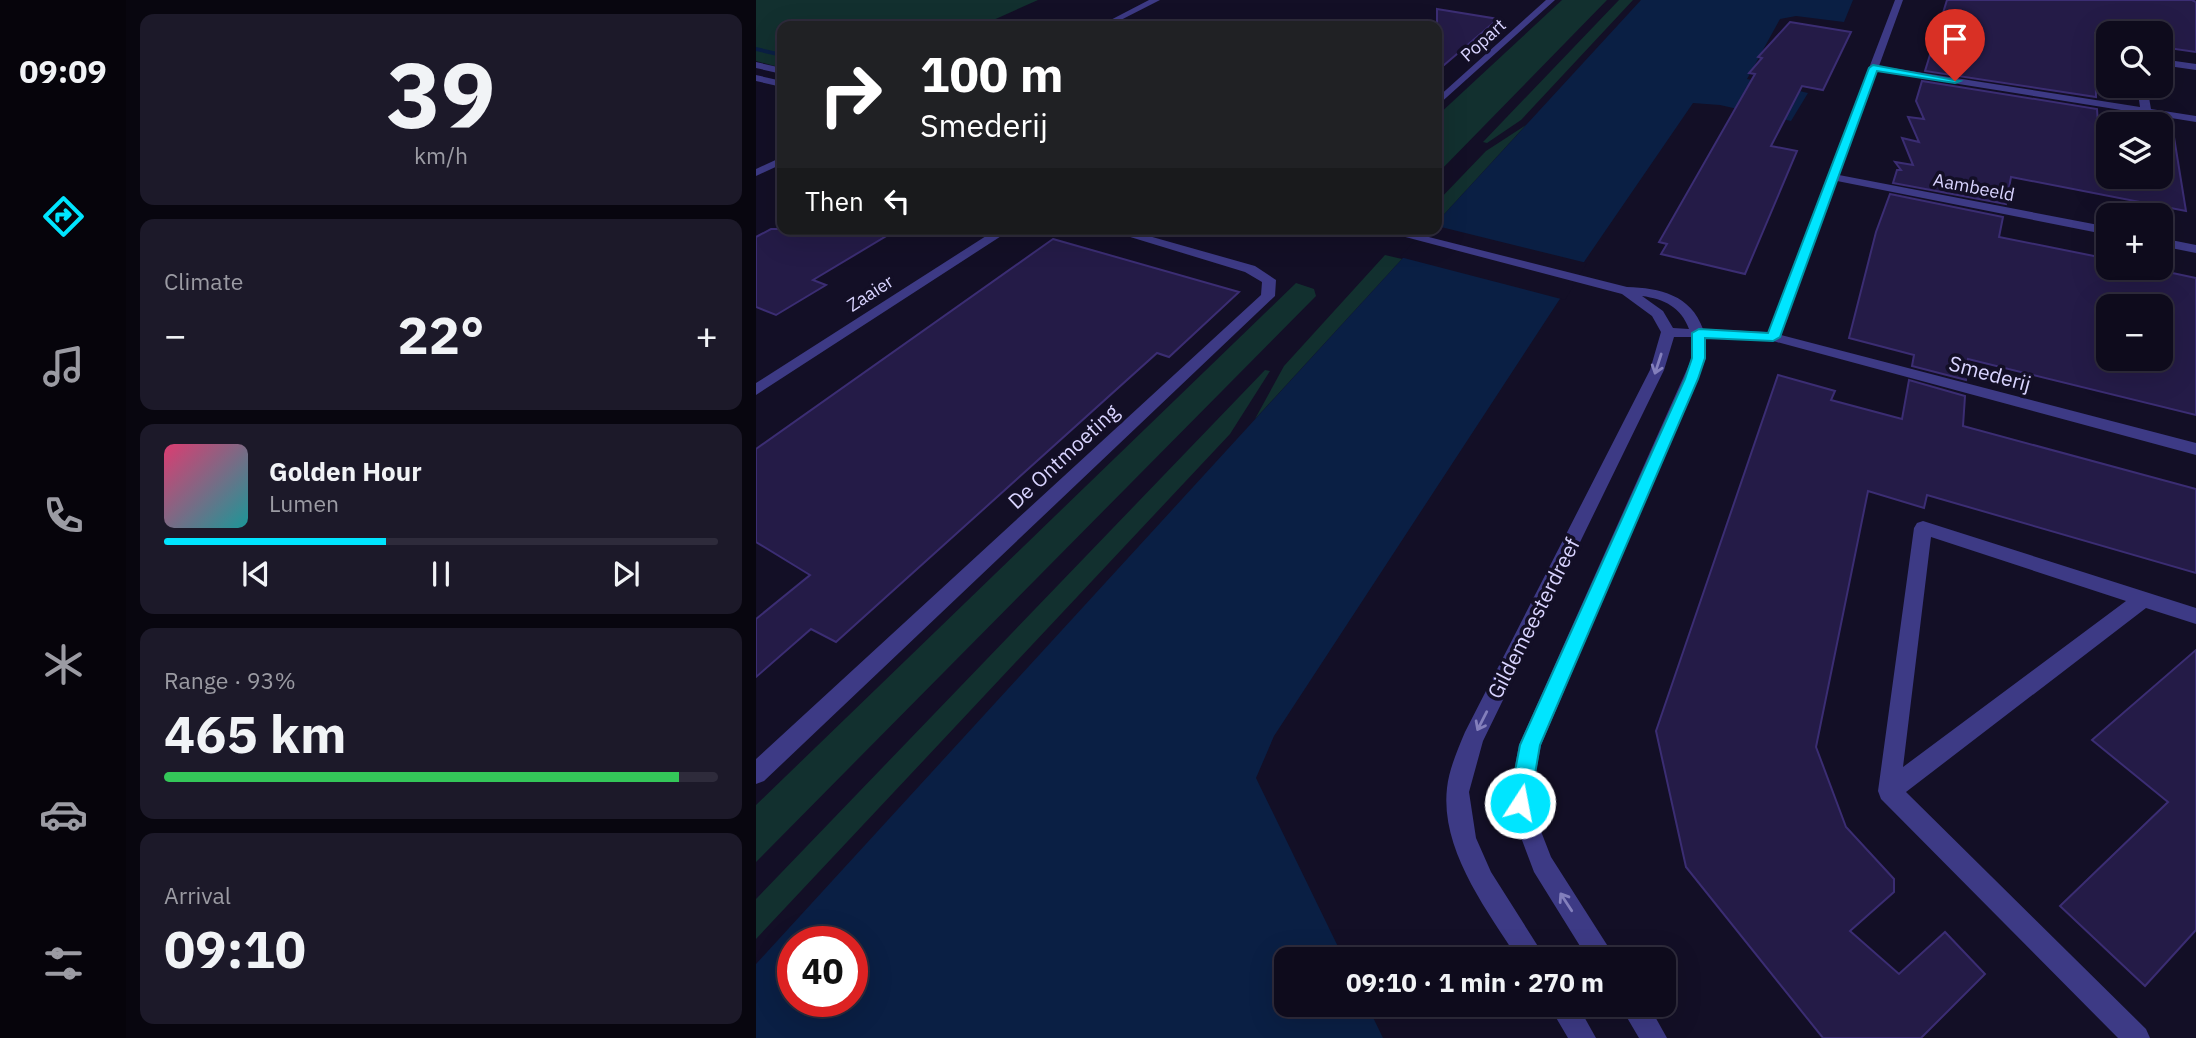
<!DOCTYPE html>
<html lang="en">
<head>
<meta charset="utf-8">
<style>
	:root { --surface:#0e0b1c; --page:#1c1929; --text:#f1f3f6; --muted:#9b9ba3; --line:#2e2b3b; --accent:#00e5ff }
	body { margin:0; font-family:"IBM Plex Sans",sans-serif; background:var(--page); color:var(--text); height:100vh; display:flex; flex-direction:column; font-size:26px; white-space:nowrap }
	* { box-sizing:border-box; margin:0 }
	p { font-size:23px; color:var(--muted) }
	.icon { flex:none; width:38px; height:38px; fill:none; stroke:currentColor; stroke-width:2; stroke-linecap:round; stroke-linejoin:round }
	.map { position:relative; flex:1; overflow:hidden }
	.details { display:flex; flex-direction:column; gap:14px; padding:14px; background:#08060f; width:630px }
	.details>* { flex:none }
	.guide { position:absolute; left:21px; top:21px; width:665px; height:214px; border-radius:14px; box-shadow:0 7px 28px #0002,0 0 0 2px var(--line); background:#202124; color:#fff; overflow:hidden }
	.fabs { position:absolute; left:1340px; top:21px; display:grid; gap:14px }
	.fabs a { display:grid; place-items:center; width:77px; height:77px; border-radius:14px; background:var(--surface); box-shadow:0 7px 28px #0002,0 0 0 2px var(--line); font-size:35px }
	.speed { position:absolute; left:21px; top:926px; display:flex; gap:14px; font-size:35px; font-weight:700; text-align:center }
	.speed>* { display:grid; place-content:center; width:91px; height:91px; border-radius:50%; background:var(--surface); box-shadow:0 7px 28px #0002,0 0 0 2px var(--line); line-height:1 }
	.speed .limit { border:10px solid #d22; background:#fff; color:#111 }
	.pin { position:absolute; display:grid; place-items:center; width:60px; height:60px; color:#fff; margin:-72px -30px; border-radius:50% 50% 50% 0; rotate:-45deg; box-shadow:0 0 7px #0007 }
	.pin .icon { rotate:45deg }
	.me { position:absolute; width:77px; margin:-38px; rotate:11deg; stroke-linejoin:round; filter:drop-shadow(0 0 5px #0008) }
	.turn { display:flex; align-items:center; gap:24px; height:147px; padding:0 28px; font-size:32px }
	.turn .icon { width:91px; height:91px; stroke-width:2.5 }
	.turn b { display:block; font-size:49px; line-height:60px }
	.then { display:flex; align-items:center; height:66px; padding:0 28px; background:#0003; gap:14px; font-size:26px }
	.big { font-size:52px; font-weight:800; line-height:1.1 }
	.details .tile { flex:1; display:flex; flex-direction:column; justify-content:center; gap:10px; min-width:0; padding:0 24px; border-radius:14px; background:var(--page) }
	.details .dial { align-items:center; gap:0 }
	.dial b { font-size:91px; line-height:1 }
	.song { display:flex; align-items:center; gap:21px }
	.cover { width:84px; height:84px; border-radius:10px; background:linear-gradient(135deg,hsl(340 70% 55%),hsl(180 70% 35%)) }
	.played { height:7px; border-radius:4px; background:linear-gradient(90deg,var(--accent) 40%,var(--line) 40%) }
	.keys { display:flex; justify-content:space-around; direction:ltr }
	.heat { display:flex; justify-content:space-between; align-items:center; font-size:38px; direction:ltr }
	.charge { height:10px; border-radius:5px; background:linear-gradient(90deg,#34c759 93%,var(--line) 0) }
	.trip { position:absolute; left:518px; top:947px; width:402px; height:70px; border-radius:14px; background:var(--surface); box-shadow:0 7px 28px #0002,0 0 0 2px var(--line); font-weight:800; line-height:70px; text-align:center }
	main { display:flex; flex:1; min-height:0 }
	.dock { display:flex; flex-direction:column; width:126px; justify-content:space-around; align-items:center; background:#06040b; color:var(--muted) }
	.dock .icon { width:49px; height:49px }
	.dock .current { color:var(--accent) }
	.dock b { font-size:32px; color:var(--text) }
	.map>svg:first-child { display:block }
</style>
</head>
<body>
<main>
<nav class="dock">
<b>09:09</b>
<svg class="icon current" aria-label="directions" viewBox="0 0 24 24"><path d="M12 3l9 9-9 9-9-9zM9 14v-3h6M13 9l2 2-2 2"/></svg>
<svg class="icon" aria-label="music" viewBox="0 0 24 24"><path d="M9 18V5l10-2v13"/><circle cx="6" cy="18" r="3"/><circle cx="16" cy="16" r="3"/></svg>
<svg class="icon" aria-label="phone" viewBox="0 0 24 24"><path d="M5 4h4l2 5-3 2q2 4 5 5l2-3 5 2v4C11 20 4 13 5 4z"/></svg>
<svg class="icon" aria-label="climate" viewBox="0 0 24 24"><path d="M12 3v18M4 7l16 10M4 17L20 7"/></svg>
<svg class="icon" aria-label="car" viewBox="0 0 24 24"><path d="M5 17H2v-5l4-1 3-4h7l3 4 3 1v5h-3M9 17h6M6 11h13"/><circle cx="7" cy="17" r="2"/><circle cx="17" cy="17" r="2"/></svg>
<svg class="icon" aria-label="filters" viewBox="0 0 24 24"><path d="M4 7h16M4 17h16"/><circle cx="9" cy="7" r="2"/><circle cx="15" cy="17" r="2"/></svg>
</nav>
<section class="details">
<div class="tile dial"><b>39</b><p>km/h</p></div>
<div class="tile"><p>Climate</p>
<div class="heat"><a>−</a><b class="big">22°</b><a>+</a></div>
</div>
<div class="tile">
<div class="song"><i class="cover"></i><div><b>Golden Hour</b><p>Lumen</p></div></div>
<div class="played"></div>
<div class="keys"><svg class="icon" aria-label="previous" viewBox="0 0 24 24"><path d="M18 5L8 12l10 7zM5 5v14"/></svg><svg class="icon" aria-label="pause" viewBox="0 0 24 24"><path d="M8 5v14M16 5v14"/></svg><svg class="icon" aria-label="next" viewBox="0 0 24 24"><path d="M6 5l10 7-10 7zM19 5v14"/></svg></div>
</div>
<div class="tile"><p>Range · 93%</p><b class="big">465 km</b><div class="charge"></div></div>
<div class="tile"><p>Arrival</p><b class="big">09:10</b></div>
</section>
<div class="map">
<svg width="1440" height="1038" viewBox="0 0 1440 1038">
	<rect width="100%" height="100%" fill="#130f26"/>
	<!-- green -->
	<path fill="#12302f" d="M0,0H282L224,26H26V68L0,61Z
		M806,0H851L681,174V116Z
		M863,0H877L765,120L731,143L727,142Z
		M770,125L681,222V202L730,151Z
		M629,255L646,259L499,419L528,366Z
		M540,283L558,289L560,296L0,862V805Z
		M509,370L514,371L474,434L0,939V899Z"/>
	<!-- water -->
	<path fill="#0a1f44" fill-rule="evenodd" d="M885,0H1097L1088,22L1040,16L1024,19L991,79L1052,93L1035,121L964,105L937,103L830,259L518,736L500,778L588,959H530V1004L611,1005L627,1038H0V964L646,259L674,229H681V222ZM37,942H96V1001H37Z"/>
	<!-- pier -->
	<path fill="#130f26" d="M681,226L831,263L809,300L644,257L669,229H681Z"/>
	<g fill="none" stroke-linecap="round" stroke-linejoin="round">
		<!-- stream -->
		<path fill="#0a1f44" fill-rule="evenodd" d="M0,47L26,53V57L0,51Z"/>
	</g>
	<!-- building -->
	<path fill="#241b47" stroke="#3b2d73" stroke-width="2" fill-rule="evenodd" d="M1191,0H1436L1440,2V52L1405,47V33H1339L1340,97L1169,71Z
		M681,9L742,19L681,71Z
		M1034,22L1095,32L1067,90L1046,86L1015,146L1041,151L989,274L905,254L911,244L903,242L999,74L993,73L1006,58L1002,57Z
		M1166,81L1341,109L1342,124L1353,125V177H1405V134L1418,137L1430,211L1255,177L1250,204L1137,183L1141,170H1145L1139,162L1157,165L1146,138L1163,142L1152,117L1168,119L1160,101Z
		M1134,194L1247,217L1243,237L1353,259V268H1393L1440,278V415L1212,359L1210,380L1156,366L1158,355L1093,338L1120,232ZM1353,306H1405V359H1353Z
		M15,229H142L57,280L70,285L20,315L0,307V237Z
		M297,239L483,292L413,357L401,353L80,642L55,629L0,677V619L54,575L0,542V449Z
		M1022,375L1079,391L1075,400L1146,419L1153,380L1209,396L1207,426L1440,489V573L1171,495L1168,508L1112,491L1060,747L1090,827L1138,879V892L1094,931L1143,974L1189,932L1229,974L1165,1038H1067L930,867L900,731Z
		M1440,650V930L1389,986L1304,906L1412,802L1336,740Z"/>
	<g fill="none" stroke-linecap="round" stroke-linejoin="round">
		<!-- minor -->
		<path fill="#3d3a85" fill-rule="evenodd" d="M393,0H404L353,26H343Z
			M790,0H799L681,106V98Z
			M1139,0H1147L1123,66L1384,107L1381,86H1391L1395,109L1440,116V122L1121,71L1083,175L1353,227V235L1081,181L1025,335L1440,443V455L1017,341L949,338L950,358L785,745L774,803L795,857L860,959H832L778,872L752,803L763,745L936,358L935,337H918L908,370L727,741L713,792L720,838L735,872L790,959H762C731,910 684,850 691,788C693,769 702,749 709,732L894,370L905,332L896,316L866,294L619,229H641L871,287C904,288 935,295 947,329L1012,332ZM886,296C908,299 925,307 933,329L917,328L907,311Z
			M1405,59L1440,64V70L1405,65Z
			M0,62L26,68V74L0,68Z
			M0,75L26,81V87L0,81Z
			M26,157V164L0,176V169Z
			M241,229H256L0,395V383Z
			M348,229H368L499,266L520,280L519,296L8,781L0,784V759L505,295L506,282L489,272Z
			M1405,238L1440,245V253L1405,246Z
			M1167,521L1440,608V624L1390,608L1150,792L1390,1029L1394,1038H1362L1125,799L1122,791L1158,528L1161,523ZM1175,537L1370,601L1147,767Z
			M792,1004H821L840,1038H812Z
			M863,1004H892L911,1038H883Z"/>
	</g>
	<!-- one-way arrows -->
	<defs><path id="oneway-shaft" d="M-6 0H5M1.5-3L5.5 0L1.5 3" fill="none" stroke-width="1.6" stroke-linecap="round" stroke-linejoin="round" transform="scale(1.75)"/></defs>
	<g stroke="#837fbc">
		<use href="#oneway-shaft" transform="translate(902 364) rotate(108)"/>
		<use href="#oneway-shaft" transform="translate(726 721) rotate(117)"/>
		<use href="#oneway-shaft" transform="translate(810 902) rotate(-123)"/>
	</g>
	<!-- route -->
	<path fill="#00e5ff" stroke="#0095a6" stroke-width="2" d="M1117,65L1204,81L1199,83L1121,71L1024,337L1017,341L949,338V358L942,379L784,745L774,803L771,810L764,813L756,810L753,803L764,745L929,379L936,358V333L943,329L1012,333L1113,68Z"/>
	<g text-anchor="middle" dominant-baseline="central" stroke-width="7" stroke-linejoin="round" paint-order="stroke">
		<!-- far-street labels -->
		<g font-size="18" fill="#d9d4ff" stroke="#130f26">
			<text transform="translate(727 40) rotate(-42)">Popart</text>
			<text transform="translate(1218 187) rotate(11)">Aambeeld</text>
			<text transform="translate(114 293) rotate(-33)">Zaaier</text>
		</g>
		<!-- street labels -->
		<g font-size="21" fill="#d9d4ff" stroke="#130f26">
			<text transform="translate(1234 373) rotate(15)">Smederij</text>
			<text transform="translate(307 456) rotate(-43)">De Ontmoeting</text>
			<text transform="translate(777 618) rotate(-63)">Gildemeesterdreef</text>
		</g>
	</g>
</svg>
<div class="fabs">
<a><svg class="icon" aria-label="search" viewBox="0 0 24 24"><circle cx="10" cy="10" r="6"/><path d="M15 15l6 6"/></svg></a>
<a><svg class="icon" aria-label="layers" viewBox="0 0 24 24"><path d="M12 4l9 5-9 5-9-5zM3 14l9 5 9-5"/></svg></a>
<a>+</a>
<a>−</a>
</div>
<div class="speed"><div class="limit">40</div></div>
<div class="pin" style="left:1199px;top:81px;background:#d93025"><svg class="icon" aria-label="arrive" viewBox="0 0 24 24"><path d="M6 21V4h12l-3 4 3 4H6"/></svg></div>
<svg class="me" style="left:764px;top:803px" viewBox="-20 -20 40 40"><circle r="17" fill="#00e5ff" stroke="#fff" stroke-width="3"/><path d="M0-11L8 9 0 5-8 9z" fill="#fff"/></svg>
<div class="trip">09:10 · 1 min · 270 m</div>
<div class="guide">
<div class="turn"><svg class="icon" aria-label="right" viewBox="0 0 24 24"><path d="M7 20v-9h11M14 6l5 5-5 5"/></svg><div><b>100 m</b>Smederij</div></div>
<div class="then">Then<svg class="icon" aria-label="left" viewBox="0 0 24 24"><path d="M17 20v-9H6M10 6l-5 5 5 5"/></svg></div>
</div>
</div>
</main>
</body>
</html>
